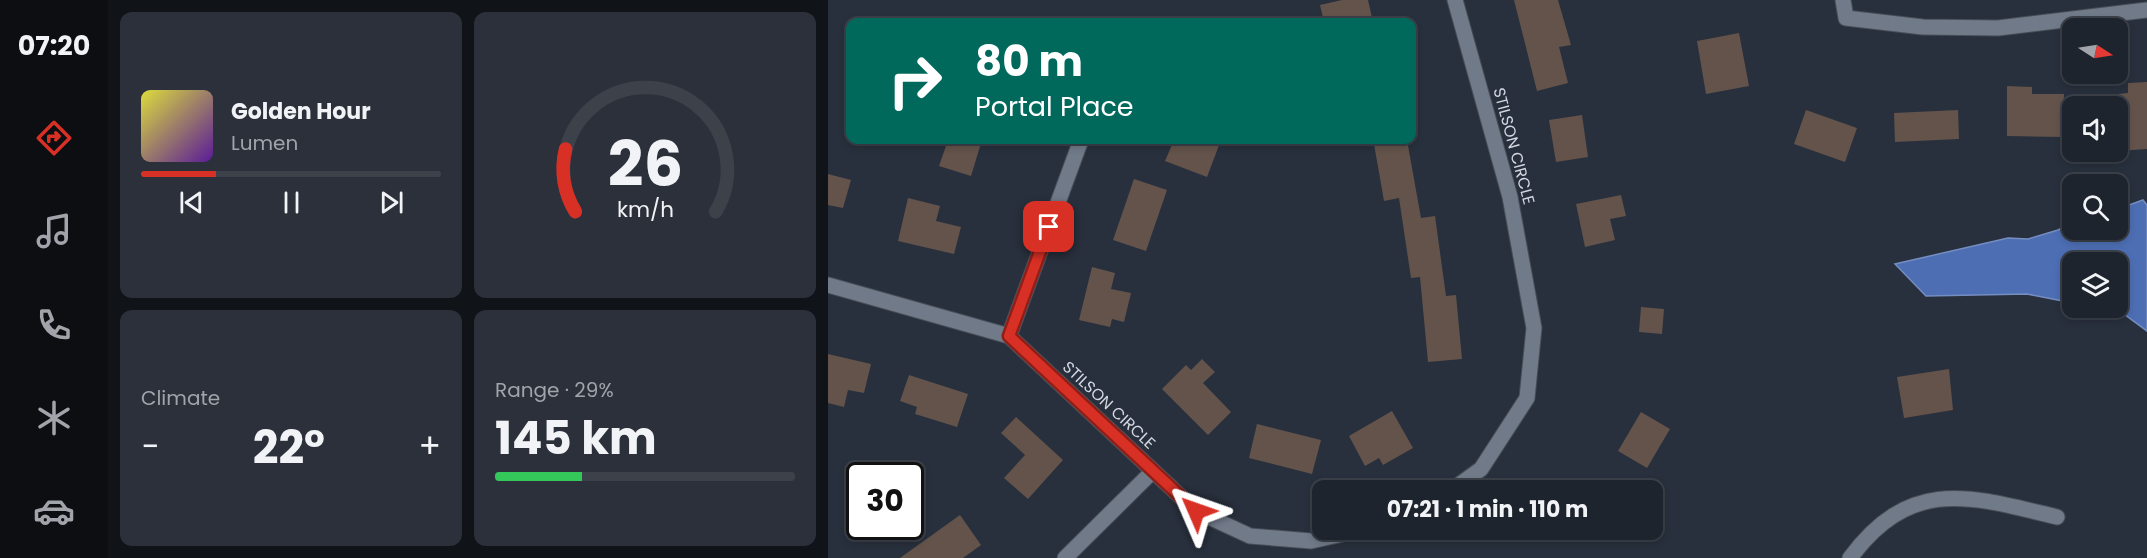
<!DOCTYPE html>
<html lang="en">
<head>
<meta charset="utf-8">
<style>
	:root { --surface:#1e242e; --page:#2b303a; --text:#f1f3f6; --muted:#a1a4aa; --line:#3c414a; --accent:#d93025 }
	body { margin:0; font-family:Poppins,sans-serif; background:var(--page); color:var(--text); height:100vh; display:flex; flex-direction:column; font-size:22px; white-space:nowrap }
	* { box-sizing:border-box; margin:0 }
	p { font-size:20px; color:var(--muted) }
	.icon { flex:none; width:33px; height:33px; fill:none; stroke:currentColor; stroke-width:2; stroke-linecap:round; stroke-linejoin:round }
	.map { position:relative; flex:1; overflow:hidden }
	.details { display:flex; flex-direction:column; gap:12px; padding:12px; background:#101419; width:720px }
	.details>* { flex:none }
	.hud { position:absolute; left:18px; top:18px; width:570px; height:126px; border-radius:12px; box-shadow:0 3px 9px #0003,0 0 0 2px var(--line); background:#00695c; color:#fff; overflow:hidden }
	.needle { width:39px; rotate:102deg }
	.controls { position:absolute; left:1234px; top:18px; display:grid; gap:12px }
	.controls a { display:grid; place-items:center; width:66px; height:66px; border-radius:12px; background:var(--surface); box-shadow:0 3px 9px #0003,0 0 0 2px var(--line); font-size:30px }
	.speed { position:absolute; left:18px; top:462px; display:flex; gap:12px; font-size:30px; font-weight:700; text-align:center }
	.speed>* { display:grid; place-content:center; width:78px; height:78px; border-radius:50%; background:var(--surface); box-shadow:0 3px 9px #0003,0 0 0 2px var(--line); line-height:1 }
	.speed .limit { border:3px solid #111; border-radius:9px; background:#fff; color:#111 }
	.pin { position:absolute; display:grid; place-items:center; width:51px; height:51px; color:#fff; margin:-26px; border-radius:12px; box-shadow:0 3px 9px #0006 }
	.me { position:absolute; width:66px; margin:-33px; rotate:313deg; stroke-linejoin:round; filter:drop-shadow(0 0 4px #0008) }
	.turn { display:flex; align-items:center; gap:21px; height:126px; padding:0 30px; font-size:27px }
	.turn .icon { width:78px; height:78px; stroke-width:2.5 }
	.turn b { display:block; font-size:42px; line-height:51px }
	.big { font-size:45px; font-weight:700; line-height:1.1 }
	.details .card { flex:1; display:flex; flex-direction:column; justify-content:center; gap:9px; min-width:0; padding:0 21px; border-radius:12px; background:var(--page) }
	.details .dial { align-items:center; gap:0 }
	.dial svg { height:156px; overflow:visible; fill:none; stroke:var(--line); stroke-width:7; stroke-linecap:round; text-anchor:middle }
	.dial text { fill:var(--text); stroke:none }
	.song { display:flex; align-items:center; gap:18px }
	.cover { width:72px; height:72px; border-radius:9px; background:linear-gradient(135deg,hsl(60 70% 55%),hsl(270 70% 35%)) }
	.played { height:6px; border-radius:3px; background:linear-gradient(90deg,var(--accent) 25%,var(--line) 25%) }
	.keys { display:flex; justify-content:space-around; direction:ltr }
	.heat { display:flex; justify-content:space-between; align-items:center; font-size:33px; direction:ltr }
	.charge { height:9px; border-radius:4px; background:linear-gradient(90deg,#34c759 29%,var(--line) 0) }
	.details .tiles { flex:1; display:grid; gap:12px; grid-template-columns:repeat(2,1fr) }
	.trip { position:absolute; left:484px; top:480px; width:351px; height:60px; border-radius:12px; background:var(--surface); box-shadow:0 3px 9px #0003,0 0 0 2px var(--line); font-weight:700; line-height:60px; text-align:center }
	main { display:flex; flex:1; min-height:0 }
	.menu { display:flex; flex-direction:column; width:108px; justify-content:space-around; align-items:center; background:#0c0e12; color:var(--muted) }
	.menu .icon { width:42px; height:42px }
	.menu .current { color:var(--accent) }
	.menu b { font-size:27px; color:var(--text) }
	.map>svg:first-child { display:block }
</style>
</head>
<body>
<main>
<nav class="menu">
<b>07:20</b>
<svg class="icon current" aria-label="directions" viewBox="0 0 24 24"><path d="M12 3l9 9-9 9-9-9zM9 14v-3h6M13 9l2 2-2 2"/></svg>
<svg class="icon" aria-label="music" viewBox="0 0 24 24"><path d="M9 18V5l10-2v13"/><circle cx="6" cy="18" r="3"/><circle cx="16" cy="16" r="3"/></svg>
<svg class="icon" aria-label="phone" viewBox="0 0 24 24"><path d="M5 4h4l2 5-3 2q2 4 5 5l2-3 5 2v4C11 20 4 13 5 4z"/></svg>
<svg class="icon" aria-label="climate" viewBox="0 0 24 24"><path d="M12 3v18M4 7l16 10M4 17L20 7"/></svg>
<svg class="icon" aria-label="car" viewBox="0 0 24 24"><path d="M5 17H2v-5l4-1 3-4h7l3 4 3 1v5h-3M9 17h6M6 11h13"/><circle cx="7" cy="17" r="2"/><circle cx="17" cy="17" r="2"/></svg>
</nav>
<section class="details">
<div class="tiles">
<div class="card">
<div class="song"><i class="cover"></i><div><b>Golden Hour</b><p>Lumen</p></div></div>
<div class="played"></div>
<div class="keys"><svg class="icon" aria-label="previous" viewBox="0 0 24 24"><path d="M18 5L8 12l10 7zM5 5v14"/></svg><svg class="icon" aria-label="pause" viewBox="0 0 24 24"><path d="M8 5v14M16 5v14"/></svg><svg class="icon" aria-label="next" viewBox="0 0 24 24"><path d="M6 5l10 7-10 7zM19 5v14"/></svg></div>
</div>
<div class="card dial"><svg viewBox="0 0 100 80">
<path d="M14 69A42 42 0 1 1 86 69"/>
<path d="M14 69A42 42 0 0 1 9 37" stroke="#d93025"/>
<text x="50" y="56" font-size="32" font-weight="700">26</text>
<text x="50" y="72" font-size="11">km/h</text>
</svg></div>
<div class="card"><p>Climate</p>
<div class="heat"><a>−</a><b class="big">22°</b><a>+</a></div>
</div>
<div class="card"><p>Range · 29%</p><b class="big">145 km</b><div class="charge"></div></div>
</div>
</section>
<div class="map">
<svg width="1319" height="558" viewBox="0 0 1319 558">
	<rect width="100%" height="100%" fill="#28303d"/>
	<!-- water -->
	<path fill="#4d6eb3" stroke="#758ec1" stroke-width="1.5" d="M1315,200L1319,205V331L1293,312L1266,308H1290V262H1245V303L1199,294L1098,296L1067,264L1180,238L1200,239L1230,230L1245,222V230H1290V209Z"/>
	<!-- building -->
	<path fill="#63534b" d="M514,0H540L545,22H496L492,5Z
		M686,0H730L743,45L731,47L740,83L709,91Z
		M911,33L921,86L878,94L869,41Z
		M1319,82V149L1290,151V94L1300,93V83Z
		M1179,86L1204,87V94H1236L1235,137L1179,136Z
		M978,110L1029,128L1017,162L966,144Z
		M1130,110L1131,139L1067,142L1066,113Z
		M754,115L760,157L728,162L721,120Z
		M120,140H154L143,176L111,166Z
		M346,140H393L379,177L337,161Z
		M570,140H579L593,218L607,216L618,296L628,295L634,359L600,362L592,277L583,278L571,198L556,201L546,144Z
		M0,174L23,180L15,208L0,205Z
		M306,179L339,190L318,251L285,240Z
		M793,195L798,216L782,219L787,240L757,247L748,204Z
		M80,198L112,206L108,221L133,227L126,254L70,241Z
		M264,267L287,273L283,289L303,293L296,322L284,319L282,327L251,320Z
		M813,307L836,309L834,334L811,332Z
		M0,354L43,364L36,393L20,390L16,407L0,403Z
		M374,359L387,372L375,383L403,412L380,435L334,389L358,365L363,370Z
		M1121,369L1125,410L1076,418L1069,377Z
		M81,375L140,394L129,427L87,414L89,407L72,401Z
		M564,411L585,448L555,465L551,458L537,466L521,436Z
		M813,412L842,429L819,468L790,451Z
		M188,417L235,460L200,499L176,478L197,455L173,433Z
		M429,424L493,440L484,474L421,458Z
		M132,515L153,545L135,558H72Z"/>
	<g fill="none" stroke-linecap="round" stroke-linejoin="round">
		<!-- minor casing -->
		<g stroke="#474e58" stroke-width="17">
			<path id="minor" d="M1015,0L1018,18L1095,27L1170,28L1319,10
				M0,285L181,336L368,511L422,536L483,541L533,530
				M181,336L253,140
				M624,490L653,469L699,398L706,328L682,197L627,0
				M237,558L325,471
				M1022,558C1083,476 1142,496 1229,517"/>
		</g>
		<!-- minor -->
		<use href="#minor" stroke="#717a89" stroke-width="15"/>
	</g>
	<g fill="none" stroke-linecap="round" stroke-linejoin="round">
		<!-- route casing -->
		<g stroke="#8d1f18" stroke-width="15">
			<path id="route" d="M221,227L181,336L368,511"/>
		</g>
		<!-- route -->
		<use href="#route" stroke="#d93025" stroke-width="10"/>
	</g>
	<g text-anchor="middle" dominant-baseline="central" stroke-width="4.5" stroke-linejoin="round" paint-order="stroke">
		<!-- street labels -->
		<g font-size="16" fill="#d3d8e1" stroke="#28303d">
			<text transform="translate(686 146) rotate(75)">STILSON CIRCLE</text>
			<text transform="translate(281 405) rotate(43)">STILSON CIRCLE</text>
		</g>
	</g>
</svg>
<div class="controls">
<a><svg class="needle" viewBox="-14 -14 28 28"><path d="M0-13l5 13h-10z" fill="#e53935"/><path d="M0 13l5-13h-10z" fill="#a1a4aa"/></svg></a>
<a><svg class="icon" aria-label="sound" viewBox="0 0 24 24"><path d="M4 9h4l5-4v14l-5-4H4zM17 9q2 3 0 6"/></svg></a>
<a><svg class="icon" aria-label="search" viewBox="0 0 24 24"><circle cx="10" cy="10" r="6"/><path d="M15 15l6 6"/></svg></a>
<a><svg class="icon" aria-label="layers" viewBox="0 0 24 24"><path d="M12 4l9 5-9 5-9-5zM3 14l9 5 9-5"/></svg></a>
</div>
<div class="speed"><div class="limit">30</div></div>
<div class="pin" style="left:221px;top:227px;background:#d93025"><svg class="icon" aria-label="arrive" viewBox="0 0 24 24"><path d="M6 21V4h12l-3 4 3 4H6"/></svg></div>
<svg class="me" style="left:368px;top:511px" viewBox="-20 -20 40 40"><path d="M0-17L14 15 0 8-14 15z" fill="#d93025" stroke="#fff" stroke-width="4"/></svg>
<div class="trip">07:21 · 1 min · 110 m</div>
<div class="hud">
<div class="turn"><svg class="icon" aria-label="right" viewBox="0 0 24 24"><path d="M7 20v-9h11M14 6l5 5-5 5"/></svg><div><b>80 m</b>Portal Place</div></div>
</div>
</div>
</main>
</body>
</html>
